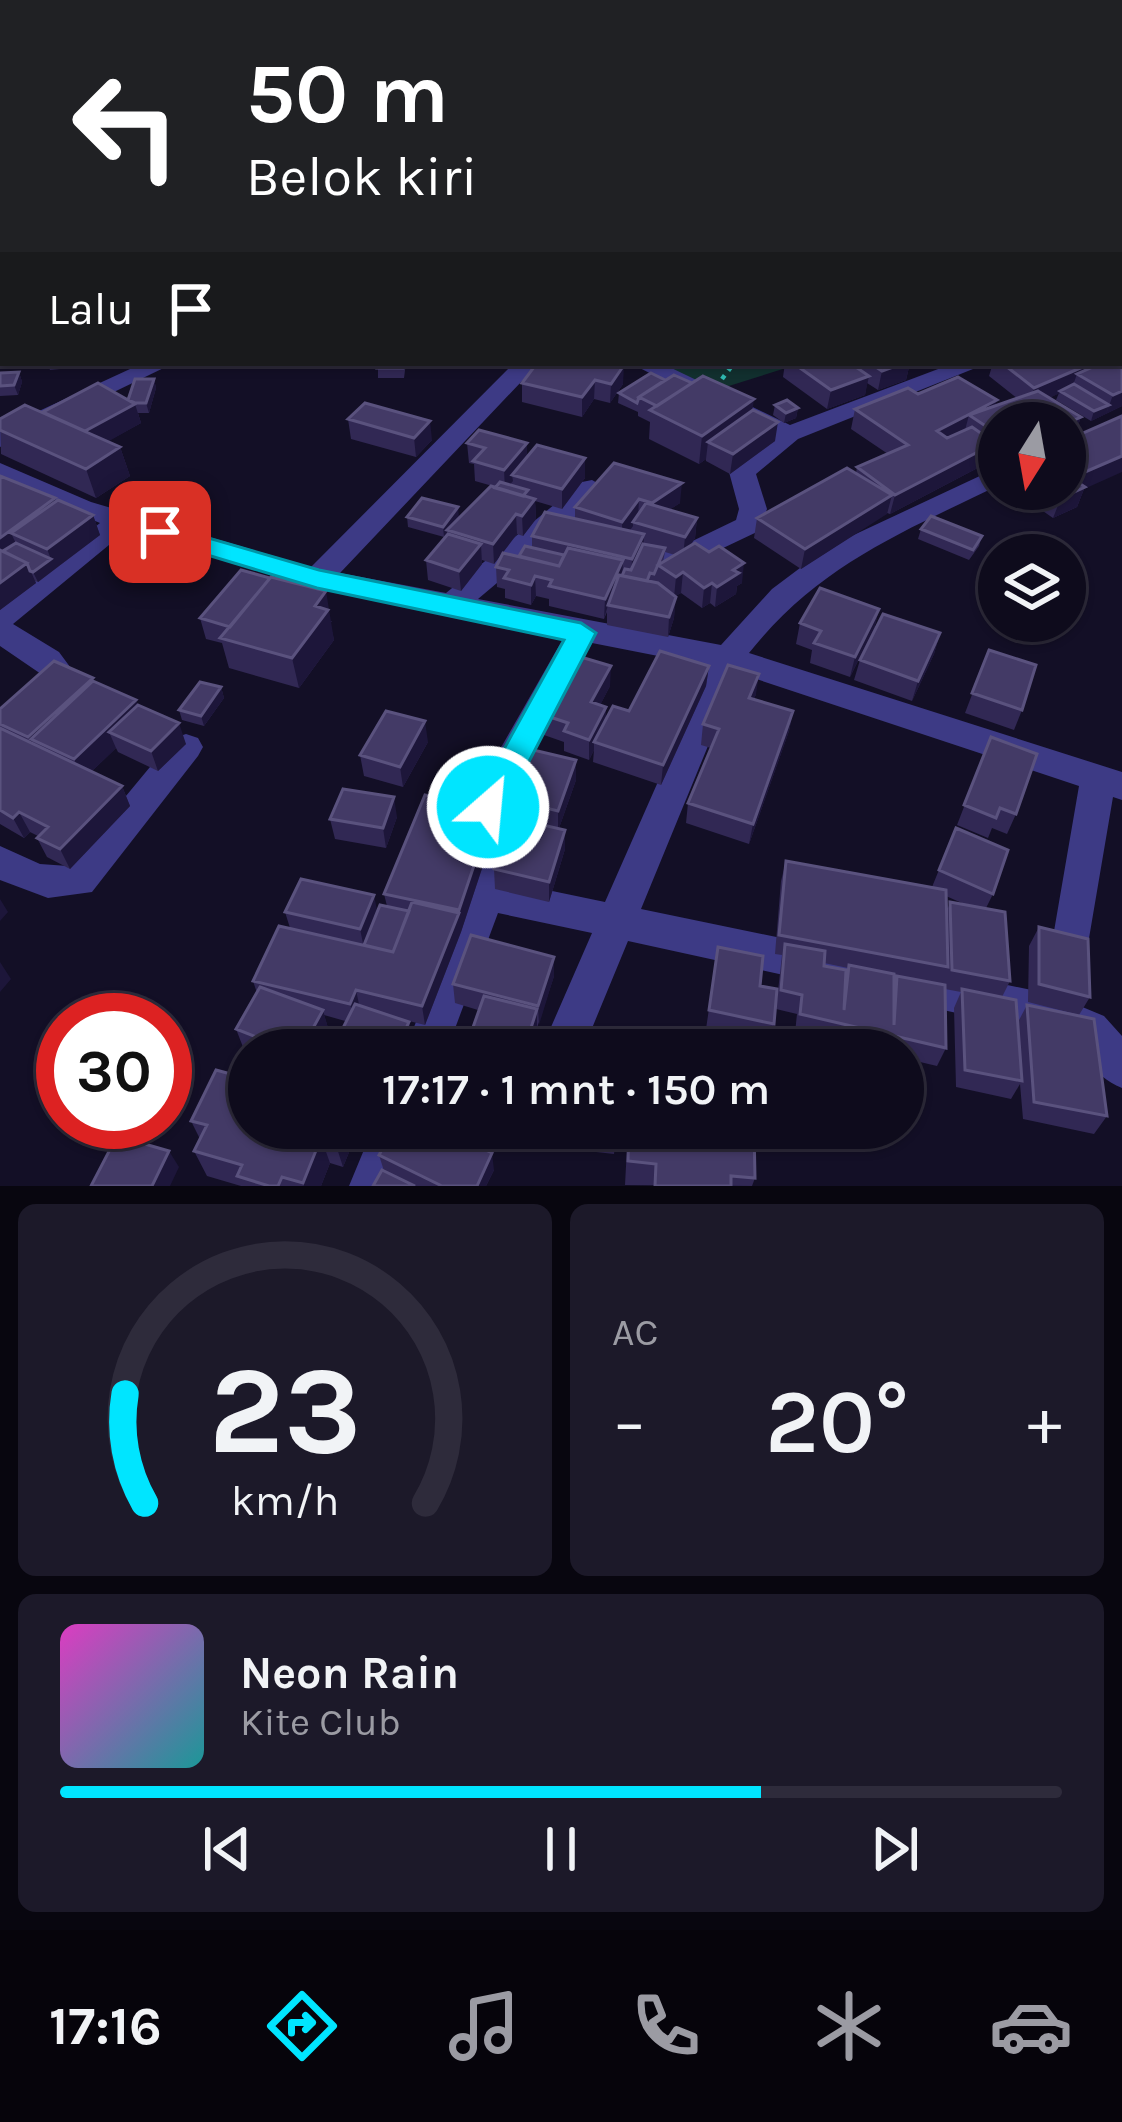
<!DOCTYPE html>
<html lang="id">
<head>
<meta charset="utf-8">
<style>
	:root { --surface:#0e0b1c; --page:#1c1929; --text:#f1f3f6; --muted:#9b9ba3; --line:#2e2b3b; --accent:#00e5ff }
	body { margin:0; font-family:Karla,sans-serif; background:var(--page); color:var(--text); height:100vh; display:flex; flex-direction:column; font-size:45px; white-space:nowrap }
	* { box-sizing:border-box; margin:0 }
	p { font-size:39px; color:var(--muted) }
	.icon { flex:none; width:66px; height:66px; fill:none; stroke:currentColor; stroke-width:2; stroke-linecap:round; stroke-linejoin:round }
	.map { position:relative; height:1186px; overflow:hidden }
	.drawer { display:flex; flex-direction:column; gap:18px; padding:18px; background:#08060f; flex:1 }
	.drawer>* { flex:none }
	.guide { position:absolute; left:0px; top:0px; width:1122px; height:366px; box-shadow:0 3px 9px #0004,0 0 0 3px var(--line); background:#202124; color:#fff; overflow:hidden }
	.needle { width:78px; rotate:191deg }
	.fabs { position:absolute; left:978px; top:402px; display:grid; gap:24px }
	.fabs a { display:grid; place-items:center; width:108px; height:108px; border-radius:50%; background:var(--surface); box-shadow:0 3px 9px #0004,0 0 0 3px var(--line); font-size:60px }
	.speed { position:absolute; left:36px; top:993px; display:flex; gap:24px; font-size:60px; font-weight:700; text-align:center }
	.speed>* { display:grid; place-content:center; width:156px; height:156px; border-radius:50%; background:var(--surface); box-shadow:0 3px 9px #0004,0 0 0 3px var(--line); line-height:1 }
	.speed .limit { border:18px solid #d22; background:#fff; color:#111 }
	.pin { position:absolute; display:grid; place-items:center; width:102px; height:102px; color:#fff; margin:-51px; border-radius:24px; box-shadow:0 6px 18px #0006 }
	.me { position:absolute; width:132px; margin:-66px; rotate:27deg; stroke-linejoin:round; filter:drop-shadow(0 0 9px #0008) }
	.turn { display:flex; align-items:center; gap:42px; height:252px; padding:0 48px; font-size:54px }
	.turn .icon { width:156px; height:156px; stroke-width:2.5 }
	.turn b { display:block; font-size:84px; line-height:102px }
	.then { display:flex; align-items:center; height:114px; padding:0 48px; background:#0003; gap:24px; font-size:45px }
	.big { font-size:90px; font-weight:600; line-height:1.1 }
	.drawer .widget { flex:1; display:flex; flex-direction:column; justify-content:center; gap:18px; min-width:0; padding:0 42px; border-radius:18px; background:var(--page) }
	.drawer .dial { align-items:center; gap:0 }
	.dial svg { height:312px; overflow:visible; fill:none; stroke:var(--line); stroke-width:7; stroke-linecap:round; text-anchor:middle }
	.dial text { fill:var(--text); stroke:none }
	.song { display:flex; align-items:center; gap:36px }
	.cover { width:144px; height:144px; border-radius:18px; background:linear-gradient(135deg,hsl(310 70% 55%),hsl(180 70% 35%)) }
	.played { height:12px; border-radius:6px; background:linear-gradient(90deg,var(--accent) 70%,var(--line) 70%) }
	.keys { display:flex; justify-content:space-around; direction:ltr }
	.heat { display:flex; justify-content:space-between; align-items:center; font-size:66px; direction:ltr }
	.drawer .tiles { flex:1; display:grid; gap:18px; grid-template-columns:1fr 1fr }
	.widget:last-child { grid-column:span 2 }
	.trip { position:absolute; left:228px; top:1029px; width:696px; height:120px; border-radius:60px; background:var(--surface); box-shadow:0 3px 9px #0004,0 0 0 3px var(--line); font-weight:600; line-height:120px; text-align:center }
	.tabs { display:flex; height:192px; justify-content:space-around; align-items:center; background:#06040b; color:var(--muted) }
	.tabs .icon { width:84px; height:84px }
	.tabs .selected { color:var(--accent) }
	.tabs b { font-size:54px; color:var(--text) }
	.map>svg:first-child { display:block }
</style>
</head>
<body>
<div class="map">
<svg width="1122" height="1186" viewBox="0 0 1122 1186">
	<rect width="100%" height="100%" fill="#130f26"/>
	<!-- green -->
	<path fill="#12302f" d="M660,363H802L713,391Z"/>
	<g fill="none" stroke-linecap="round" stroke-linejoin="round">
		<!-- path -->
		<path stroke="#2fb8b0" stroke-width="4.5" stroke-dasharray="4.5 6" stroke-linecap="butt" d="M722,379L734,363"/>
		<!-- minor -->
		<path fill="#3d3a85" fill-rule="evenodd" d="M65,0H83L63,3Z
			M299,0H316L297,3Z
			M390,0H407L388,3Z
			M682,0H699L701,3H684Z
			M710,0H747L750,3H713Z
			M988,0H1006L1007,1L991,3Z
			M1059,0H1114L1111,3Z
			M0,49L3,50V60L0,59Z
			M3,113V123L0,124V114Z
			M1122,127V137L1119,138V128Z
			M1119,186L1122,187V200L1119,199Z
			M1119,225H1122V237H1119Z
			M0,234H3V246H0Z
			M1122,303V317L1119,318V304Z
			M143,363H174L0,447V429Z
			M514,363H539L340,573L446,593L582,482L592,480L606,488L602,494L478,599L721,645L772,589L828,547L999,467V485C901,533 819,565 749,653L1122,772V800L1113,797L1087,950L1073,955L1059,950L1053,937L1079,786L738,673L641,909L1051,994L1104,1016L1122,1036V1088C1091,1076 1085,1049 1048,1033L628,941L583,1050H541L592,933L498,913L447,1050H405L483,851C486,833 473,819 471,800L564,637L317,589L126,531L13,624L59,652L76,675L12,739L0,743V710L41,674L0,646V602L100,523L0,481V463L91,502L311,567ZM592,643L709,666L605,902L509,882L522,835L509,813L507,800Z
			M630,363H661L790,425L954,363H988L798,439L756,474L767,509L759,531L681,568L614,553L610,546L624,537L678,548L736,520L739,509L729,472L771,435Z
			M186,734L198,738L203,747L198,756L92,892L48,898L0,880V846L40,864L68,866L174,738Z
			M373,1128H417L395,1186H349Z"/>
	</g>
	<!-- wall -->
	<path fill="#312854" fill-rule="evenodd" d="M0,0H62V3H3V53H0Z
		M326,0H396L391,3H321Z
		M832,0H983L982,3H832Z
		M1091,0H1122V127H1119V3H1091Z
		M0,147L3,148V221L0,223Z
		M0,308H3V327H0Z
		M1119,340L1122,342V406L1091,421L1056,400L1059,393L1049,398L1081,417L1074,436L999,423V453L992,454L989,462L890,514L887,513L801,569L754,538L757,518L856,473L857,467L888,454L851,429L855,409L918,394L995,406L1018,399L989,376L993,363H1119Z
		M47,363H120L50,370Z
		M295,363H319V366L295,367Z
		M378,363H406L404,378H378Z
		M537,363L623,384L610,403L594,399L582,417L522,402V383Z
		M785,363H910L906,380L878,390L867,383L865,395L827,409L783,377Z
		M19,372L22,382L18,395L0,396V373Z
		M154,379L156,388L149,413H138L141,423L108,441L120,447L130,476L96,498L1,454L0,419L128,400Z
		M665,380L753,411L775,441L730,474L706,461V459L699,464L649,439L650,422L638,416V412L618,403L619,393Z
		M775,405L798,408L796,418L784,423L773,415Z
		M1122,416L1084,489L1077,507L1053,518L1011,489H1065V441Z
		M348,419L432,440L416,457L351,439Z
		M467,443L527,457L585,478L562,509L535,501L536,519L523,536L517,534L494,564L482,560V564L461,591L428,580L426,560L447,535V533L444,537L408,527L407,517H459L455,522L496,487L475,481L474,464L469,463Z
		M614,463L680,503L669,510L697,518L695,538L690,547L742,583L737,586L736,594L715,607L710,603L702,608L681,593L675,596L674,618L668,637L607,625V612L604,619L549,606V599L536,596L531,605L505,598V589L497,587L496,567L519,556L532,548V536L575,519V507ZM665,552L675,555L663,562Z
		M0,476L56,501L93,515L100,535L38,582L35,581L36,583L0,610Z
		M921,529L982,536L979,546L969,560L918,539Z
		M879,609L874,629L850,677L810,663L812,650L796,644L800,623Z
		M200,618L332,621L330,623L334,640L299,688L229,668L222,643L206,639Z
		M940,633L934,654L912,701L854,680L860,660Z
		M989,650L1022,710L1014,730L965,713Z
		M709,666L706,686L661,785L593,762L594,750L589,760L564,751V742L544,735V715L610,686L600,705L606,707V719L629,711Z
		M94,682L138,706L186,744L158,771L118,752L116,748L91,772L122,786L130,806L70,869L47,857L37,838L38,836L30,832L24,838L0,824V709Z
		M221,687L224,698L204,726L182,720L179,710Z
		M756,694L754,699L793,711L789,731L749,844L686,823L688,803L711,748L701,745L703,724Z
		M991,737L1016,814L1007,834L992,828L988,838L957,825Z
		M428,742L403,787L364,776L360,755Z
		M576,760V780L559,828L565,830V849L549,902L495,889L494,869L512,820L510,819L509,799Z
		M397,817L386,848L335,839L330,819Z
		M956,828L993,894L986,908L1010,981L1002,997L1018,1022L1027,1005L1107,1116L1094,1134L1023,1119L1020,1084L1011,1099L956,1087L954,1008L961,992L945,989L946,1048L937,1066L903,1058V1050H868L795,1033L797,1014L776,1009L782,955L775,954L781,881L786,861L932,887ZM946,896L964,904L950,902L947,911ZM824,963L848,968L846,974L824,966Z
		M495,829L461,932L425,1025L397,1018L409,1022L412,1040L324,1015L328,1028L316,1050H250L243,1047L236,1029L257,993L253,981L290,928L285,912H377L387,906L384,894Z
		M1039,927L1090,997L1079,1015L1028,1002L1029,946Z
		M718,947L760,986L774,1024L769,1042L706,1029Z
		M554,957V976L537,1028L455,1003L453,984Z
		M191,1121L347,1128L352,1145L343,1167L330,1163L321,1186H241L207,1176L194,1151L200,1139Z
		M471,1128H529L524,1144Z
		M560,1128H617L614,1154L560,1148Z
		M628,1128H754L755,1178L752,1186L625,1185Z
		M379,1155L494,1170L486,1186H373L384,1171Z"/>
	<!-- shaded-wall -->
	<path fill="#1d163a" d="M1119,99H1122V127H1119Z
		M0,190L3,199V221L0,223Z
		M904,363H910L906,380L878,390L882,371Z
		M1092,363H1097L1091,379L1077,374L1072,388L1028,407L1034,388Z
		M624,365L623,384L610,403L611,384Z
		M19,372L22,382L18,395L14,385Z
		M869,376L865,395L827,409L831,390Z
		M154,379L156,388L149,413L146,403Z
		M595,380L594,399L582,417V397Z
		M1122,391V406L1106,414L1113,395Z
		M754,399L750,428L708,442L706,459L699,464L702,436Z
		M997,400L991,419L969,415L964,434L931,451L937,431Z
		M135,404L141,423L88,453L81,433Z
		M1109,405L1106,414L1091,421L1094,411Z
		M798,408L796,418L784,423L786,413Z
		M1081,417L1074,436L1065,440V424Z
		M430,421L432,440L416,457L414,438Z
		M778,422L775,441L730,474L733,454Z
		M527,443V463L512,475L513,481L505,490L504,470Z
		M995,443L989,462L890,514L895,495Z
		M120,447L130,476L96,498L86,469Z
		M1122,456V472L1084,489L1077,507L1053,518L1061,498L1079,490L1085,472Z
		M585,458V478L562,509V489Z
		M682,483L680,503L650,523L652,503Z
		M892,495L887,514L801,569L805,549Z
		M55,498L62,518L11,533L19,550L0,557V538Z
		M535,499L536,519L523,536L522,516Z
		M639,499L638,519L633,522V526L622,542V522Z
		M458,507L459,517L444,537L443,527Z
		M516,514L517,534L494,564L493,544Z
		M93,515L100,535L55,569L47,549Z
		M697,518L695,538L683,557L685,537Z
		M644,534L643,554L631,579L632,559Z
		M481,544L482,564L461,591L459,571Z
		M51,559L55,569L38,582L33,572Z
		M623,560L622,581L608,605L604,619L605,599Z
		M27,563L36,583L0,610V583Z
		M744,563L742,583L737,586L736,594L715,607L717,587L733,570Z
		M683,572L681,593L674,597L676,577Z
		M535,576L536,596L531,605V585Z
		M712,583L710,603L702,608L704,588Z
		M326,591L334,640L299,688L292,658L315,606Z
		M676,597L674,618L668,637L669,617Z
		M879,609L874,629L850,677L855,657Z
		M940,633L934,654L912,701L918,681Z
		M611,666L610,686L591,723V702Z
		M709,666L706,686L661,785L663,765Z
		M759,674L756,694L746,718L749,698Z
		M93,678L101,698L31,739L39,756L38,758L28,737Z
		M221,687L224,698L204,726L201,716Z
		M136,700L144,720L109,732L116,748L83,780L74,759Z
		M606,707V727L594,742V750L589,760V740Z
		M793,711L789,731L749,844L753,824Z
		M425,721L428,742L403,787L400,767Z
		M179,723L186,744L158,771L151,751Z
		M576,760V780L558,831V811Z
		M122,786L130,806L70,869L60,849Z
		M394,797L397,817L386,848L383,828Z
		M493,809L495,829L461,932L425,1025L422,1006L459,913Z
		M19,812L30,832L24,838L13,818Z
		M565,830V849L549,902V882Z
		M374,895L378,915L364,948L360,929Z
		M0,899L8,912L0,921Z
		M554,957V976L539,1025L538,1006Z
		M0,962L11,979L0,992Z
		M356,990L360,1009L355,1022L350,1004Z
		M537,1009V1028L531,1050H524Z
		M323,1010L328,1028L316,1050H301Z
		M409,1022L412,1040L408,1050H396Z
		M334,1128H347L352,1145L343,1167L335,1142Z
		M523,1128H529L524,1144Z
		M321,1138L330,1163L321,1186H304L303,1183Z
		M169,1151L179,1167L170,1186H152Z
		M492,1153L494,1170L486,1186H477Z"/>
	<!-- building -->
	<path fill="#433a66" stroke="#5a527e" stroke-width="3" d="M8,0H21L38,2L3,3V7H0V4Z
		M21,0H53L47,3Z
		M75,0H96L91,3H70Z
		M110,0H127L122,3H106Z
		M140,0H157L153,3H136Z
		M160,0H185L180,3H156Z
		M207,0H237L234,3H204Z
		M240,0H274L268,3H237Z
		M326,0H351L347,3H321Z
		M402,0H433L427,3L399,2Z
		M466,0H507L499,3H477Z
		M848,0H871L875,2L855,3Z
		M880,0H916L919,2L886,3Z
		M916,0H944L947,3H919Z
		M1122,22V99H1119V23Z
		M0,147L3,148V175L0,174Z
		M3,242V264L0,274V243Z
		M3,279V308H0V288Z
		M1119,357L1122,359V391L1113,395L1077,374L1102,363H1119Z
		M378,363H404L403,368H377Z
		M537,363H616L624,365L611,384L595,380L582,397L522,383Z
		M793,363H850L869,376L831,390Z
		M870,363H904L882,371Z
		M1002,363H1092L1034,388Z
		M19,372L14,385L0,386V373Z
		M651,373L665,380L639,397L637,403L619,393Z
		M674,375L692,383L657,406L639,397Z
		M703,376L754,399L702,436L650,410Z
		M958,377L997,400L937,431L947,438L972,427L995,443L895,495L857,467L908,445L855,409L908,388L918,394Z
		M135,379H154L146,403H135L128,400Z
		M98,383L135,404L85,431L43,412Z
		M1074,384L1109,405L1094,411L1060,391Z
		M1038,391L1081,417L1065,424L999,423V435L969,415Z
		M787,400L798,408L786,413L775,405Z
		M365,403L430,421L414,438L348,419Z
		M25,405L120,447L86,469L0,430V419Z
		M753,410L778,422L733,454L708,442Z
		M1122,416V456L1085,472L1065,459V441Z
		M479,430L527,443L504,470L473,461L485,448L467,443Z
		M537,445L585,458L562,489L512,475Z
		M614,463L682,483L652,503L639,499L622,522L575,507Z
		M847,468L892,495L805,549L757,518Z
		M1065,474L1085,487L1061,498L1047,489H1065Z
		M0,476L55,498L0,538Z
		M500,482L528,490L523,496L495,488Z
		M491,486L535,499L522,516L516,514L493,544L447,530Z
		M422,498L458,507L443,527L407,517Z
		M58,500L93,515L47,549L11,533Z
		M646,503L697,518L685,537L633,522Z
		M545,512L644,534L632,559L532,536Z
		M931,516L982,536L973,550L921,529Z
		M448,534L481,544L459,571L426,560Z
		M16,543L51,559L33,572L30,571L27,563L3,551Z
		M695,543L709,552L719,546L744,563L733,570L739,573L717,587L712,583L704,588L683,572L676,577L658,565Z
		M643,544L665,548L654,574L650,573L647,581L622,576L625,569L631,570Z
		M525,546L564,555L559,566L519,556Z
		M568,548L623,560L605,599L549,586L552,580L535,576L531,585L504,578L509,570L496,567L503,553L559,566Z
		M0,550L27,563L0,583Z
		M241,570L270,578L230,627L200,618Z
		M619,575L658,583L676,597L669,617L608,605Z
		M271,577L326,591L315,606L328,610L292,658L220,638Z
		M820,588L879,609L855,657L814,643L821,631L800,623Z
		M883,614L940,633L918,681L860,660Z
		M989,650L1036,665L1022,710L972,693Z
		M660,651L709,666L663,765L594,742L613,706L629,711Z
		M574,655L611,666L591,702L606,707L589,740L564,731L568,723L544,715Z
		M54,661L93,678L28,737L0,724V709Z
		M728,665L759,674L749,698L793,711L753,824L688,803L719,729L703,724Z
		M93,681L136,700L74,759L31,739Z
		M200,682L221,687L201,716L179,710Z
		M138,705L179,723L151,751L109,732Z
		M386,711L425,721L400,767L360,755Z
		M0,728L122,786L60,849L37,838L48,827L19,812L13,818L0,810Z
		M991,737L1037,754L1016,814L1000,808L996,818L964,805Z
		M529,749L576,760L558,811L509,799Z
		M343,789L394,797L383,828L330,819Z
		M425,795L493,809L459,910L384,894Z
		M512,818L565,830L549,882L494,869Z
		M956,828L1008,850L993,894L939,870Z
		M786,861L946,890L948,967L779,935Z
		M301,879L374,895L360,929L285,912Z
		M412,902L459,913L422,1006L356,990L350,1004L253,981L279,926L393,952Z
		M950,902L1005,912L1010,981L952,970Z
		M380,905L409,911L393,952L364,945Z
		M1039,927L1088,939L1090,997L1039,984Z
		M471,935L554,957L538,1006L453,984Z
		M785,944L825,951L824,966L846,970L844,1010L849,965L894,974V1025L897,976L945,985L946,1048L800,1014L802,995L781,990Z
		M718,947L763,956L760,986L777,989L774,1024L709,1010Z
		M260,987L323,1010L301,1050H290L236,1029Z
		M962,989L1016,1000L1022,1081L965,1070Z
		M484,996L537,1009L524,1050H465Z
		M355,1004L409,1022L396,1050H332Z
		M1027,1005L1094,1019L1107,1116L1034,1102Z
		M571,1028L624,1033L623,1050H569Z
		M216,1070L249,1079V1128H341L335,1142L321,1138L303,1183L282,1177L278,1186H269L237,1176L242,1165L194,1151L207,1125L191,1121Z
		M394,1128H438L492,1153L477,1186H442L379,1155Z
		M560,1128H616V1137L560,1131Z
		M629,1128H754L755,1178L731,1176V1186H655L656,1164L628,1161Z
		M117,1136L169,1151L152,1186H91Z
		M382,1170L415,1186H373Z"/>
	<!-- route -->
	<path fill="#00e5ff" stroke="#0095a6" stroke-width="3" d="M160,524L319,570L581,623L596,633L500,817L488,821L477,817L472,807L564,640L317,588L151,538L147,532Z"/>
</svg>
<div class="fabs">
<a><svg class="needle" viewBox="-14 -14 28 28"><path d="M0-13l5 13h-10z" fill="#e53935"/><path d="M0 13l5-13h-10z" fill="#9b9ba3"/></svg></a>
<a><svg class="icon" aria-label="layers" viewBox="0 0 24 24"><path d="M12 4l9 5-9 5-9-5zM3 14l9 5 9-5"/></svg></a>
</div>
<div class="speed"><div class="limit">30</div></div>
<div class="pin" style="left:160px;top:532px;background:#d93025"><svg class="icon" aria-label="arrive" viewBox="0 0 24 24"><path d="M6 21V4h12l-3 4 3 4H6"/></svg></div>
<svg class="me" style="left:488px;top:807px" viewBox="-20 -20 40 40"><circle r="17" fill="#00e5ff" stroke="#fff" stroke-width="3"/><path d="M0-11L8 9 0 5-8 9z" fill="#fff"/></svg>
<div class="trip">17:17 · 1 mnt · 150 m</div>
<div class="guide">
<div class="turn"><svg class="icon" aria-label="left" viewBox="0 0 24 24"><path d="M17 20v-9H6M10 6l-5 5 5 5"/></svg><div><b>50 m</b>Belok kiri</div></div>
<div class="then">Lalu<svg class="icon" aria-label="arrive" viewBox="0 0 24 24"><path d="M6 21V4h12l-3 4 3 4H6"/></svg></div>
</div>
</div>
<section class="drawer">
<div class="tiles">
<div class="widget dial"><svg viewBox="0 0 100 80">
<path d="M14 69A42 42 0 1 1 86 69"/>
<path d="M14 69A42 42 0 0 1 9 41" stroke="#00e5ff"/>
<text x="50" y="56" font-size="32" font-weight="700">23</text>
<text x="50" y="72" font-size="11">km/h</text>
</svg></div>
<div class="widget"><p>AC</p>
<div class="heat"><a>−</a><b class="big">20°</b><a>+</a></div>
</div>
<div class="widget">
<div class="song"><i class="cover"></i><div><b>Neon Rain</b><p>Kite Club</p></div></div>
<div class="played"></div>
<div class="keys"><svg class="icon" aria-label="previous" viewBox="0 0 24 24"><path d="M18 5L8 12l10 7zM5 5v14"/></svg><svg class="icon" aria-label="pause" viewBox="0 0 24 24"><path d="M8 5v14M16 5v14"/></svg><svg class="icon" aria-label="next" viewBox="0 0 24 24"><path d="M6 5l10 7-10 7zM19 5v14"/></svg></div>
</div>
</div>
</section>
<nav class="tabs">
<b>17:16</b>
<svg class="icon selected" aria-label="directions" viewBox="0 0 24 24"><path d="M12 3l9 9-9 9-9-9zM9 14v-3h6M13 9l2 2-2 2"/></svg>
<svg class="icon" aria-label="music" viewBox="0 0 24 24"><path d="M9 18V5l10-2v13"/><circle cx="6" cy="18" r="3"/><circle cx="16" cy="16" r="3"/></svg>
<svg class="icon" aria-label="phone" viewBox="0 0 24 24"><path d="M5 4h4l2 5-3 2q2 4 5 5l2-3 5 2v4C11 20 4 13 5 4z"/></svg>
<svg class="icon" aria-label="climate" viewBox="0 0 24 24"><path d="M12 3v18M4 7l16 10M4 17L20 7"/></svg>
<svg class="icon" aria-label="car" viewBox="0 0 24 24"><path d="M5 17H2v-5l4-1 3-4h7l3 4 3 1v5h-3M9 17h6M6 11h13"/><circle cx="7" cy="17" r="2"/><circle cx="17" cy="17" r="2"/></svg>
</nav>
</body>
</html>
